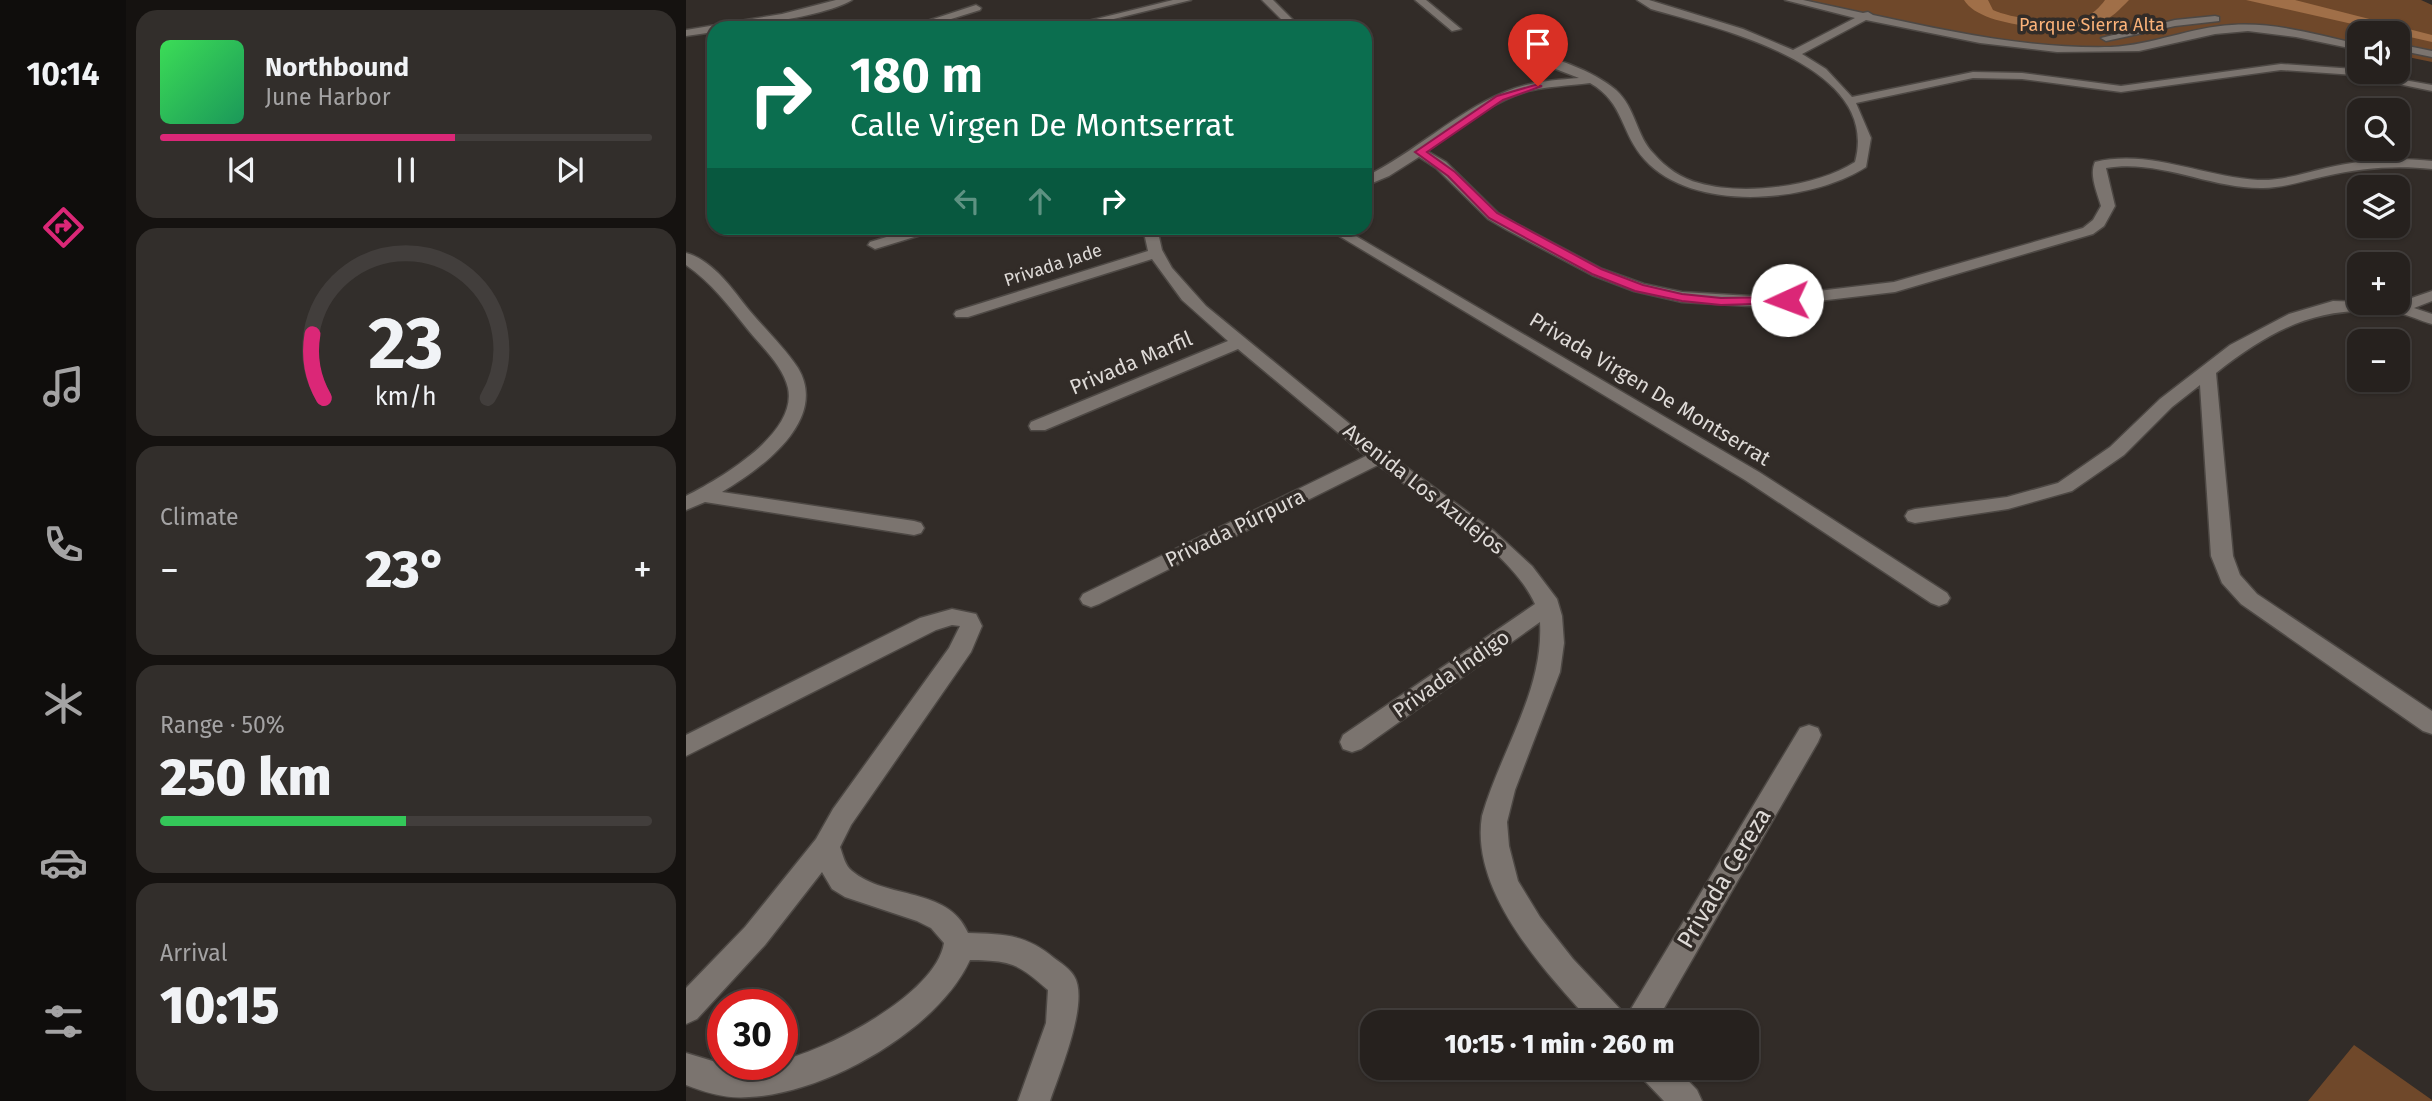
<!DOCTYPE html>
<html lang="en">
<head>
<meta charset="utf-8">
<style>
	:root { --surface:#26211e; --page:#322e2b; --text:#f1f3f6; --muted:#a4a3a4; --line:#423e3c; --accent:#db2777 }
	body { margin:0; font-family:"Fira Sans",sans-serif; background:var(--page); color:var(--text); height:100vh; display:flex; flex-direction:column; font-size:26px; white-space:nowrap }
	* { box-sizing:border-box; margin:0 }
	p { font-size:23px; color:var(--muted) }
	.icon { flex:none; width:38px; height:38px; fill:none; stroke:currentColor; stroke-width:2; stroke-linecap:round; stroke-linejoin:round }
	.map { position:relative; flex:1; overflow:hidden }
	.details { display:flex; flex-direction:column; gap:10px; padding:10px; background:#151210; width:560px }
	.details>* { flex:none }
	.top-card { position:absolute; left:21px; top:21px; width:665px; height:214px; border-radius:21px; box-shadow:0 2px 5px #0004,0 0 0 2px var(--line); background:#0b6e4f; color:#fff; overflow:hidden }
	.controls { position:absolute; left:1661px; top:21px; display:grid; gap:14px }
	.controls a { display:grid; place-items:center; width:63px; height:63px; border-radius:14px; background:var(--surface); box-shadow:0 2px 5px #0004,0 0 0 2px var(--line); font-size:35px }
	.speed { position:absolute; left:21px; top:989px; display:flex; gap:14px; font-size:35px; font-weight:700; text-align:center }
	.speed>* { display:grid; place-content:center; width:91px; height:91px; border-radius:50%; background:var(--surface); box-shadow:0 2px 5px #0004,0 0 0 2px var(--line); line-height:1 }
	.speed .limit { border:10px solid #d22; background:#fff; color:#111 }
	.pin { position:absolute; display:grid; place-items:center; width:60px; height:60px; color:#fff; margin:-72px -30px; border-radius:50% 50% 50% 0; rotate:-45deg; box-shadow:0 0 7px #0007 }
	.pin .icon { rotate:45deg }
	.me { position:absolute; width:77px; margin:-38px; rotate:268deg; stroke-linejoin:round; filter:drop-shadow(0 0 5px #0008) }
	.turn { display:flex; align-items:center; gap:24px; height:147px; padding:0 28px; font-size:32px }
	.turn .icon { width:91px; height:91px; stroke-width:2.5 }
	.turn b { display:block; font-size:49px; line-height:60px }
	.lanes { display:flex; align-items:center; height:66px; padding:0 28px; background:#0003; justify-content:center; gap:35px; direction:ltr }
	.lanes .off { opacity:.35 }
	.big { font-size:52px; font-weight:800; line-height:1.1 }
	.details .card { flex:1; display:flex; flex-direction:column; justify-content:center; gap:10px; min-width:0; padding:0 24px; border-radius:21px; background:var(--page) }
	.details .dial { align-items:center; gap:0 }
	.dial svg { height:182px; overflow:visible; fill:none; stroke:var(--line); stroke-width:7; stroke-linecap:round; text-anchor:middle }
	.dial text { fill:var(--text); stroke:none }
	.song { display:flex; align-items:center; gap:21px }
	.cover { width:84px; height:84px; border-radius:10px; background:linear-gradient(135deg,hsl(130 70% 55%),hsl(150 70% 35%)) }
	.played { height:7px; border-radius:4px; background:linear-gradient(90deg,var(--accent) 60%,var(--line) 60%) }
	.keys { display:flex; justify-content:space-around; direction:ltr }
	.heat { display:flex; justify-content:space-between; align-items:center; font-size:38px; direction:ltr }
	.charge { height:10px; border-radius:5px; background:linear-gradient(90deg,#34c759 50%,var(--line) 0) }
	.trip { position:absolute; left:674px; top:1010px; width:399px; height:70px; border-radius:21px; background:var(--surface); box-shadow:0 2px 5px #0004,0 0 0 2px var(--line); font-weight:800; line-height:70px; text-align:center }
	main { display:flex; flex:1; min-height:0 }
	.tabs { display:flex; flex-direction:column; width:126px; justify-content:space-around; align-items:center; background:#0f0d0c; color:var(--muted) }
	.tabs .icon { width:49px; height:49px }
	.tabs .current { color:var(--accent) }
	.tabs b { font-size:32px; color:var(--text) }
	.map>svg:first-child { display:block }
</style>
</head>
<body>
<main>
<nav class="tabs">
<b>10:14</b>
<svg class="icon current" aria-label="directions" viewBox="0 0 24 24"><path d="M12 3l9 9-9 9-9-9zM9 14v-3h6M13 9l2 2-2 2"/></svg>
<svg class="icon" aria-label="music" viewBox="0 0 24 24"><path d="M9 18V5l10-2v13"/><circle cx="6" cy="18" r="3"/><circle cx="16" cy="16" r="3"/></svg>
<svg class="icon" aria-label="phone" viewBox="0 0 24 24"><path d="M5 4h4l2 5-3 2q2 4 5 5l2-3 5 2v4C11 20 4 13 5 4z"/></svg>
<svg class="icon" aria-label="climate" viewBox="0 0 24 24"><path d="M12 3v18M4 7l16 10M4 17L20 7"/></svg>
<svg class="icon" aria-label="car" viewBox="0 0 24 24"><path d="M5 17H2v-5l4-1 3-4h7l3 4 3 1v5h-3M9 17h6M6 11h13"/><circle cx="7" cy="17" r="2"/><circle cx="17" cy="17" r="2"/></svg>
<svg class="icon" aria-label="filters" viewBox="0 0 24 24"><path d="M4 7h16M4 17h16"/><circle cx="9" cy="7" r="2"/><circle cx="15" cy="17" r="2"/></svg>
</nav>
<section class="details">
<div class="card">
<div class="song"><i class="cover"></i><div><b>Northbound</b><p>June Harbor</p></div></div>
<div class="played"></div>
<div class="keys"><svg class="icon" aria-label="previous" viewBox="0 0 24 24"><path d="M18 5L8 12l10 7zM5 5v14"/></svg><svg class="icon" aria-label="pause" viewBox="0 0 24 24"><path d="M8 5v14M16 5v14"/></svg><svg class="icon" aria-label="next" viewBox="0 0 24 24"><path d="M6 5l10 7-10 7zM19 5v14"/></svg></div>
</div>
<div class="card dial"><svg viewBox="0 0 100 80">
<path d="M14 69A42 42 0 1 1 86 69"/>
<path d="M14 69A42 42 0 0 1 9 41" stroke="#db2777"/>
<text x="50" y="56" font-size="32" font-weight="700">23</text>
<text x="50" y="72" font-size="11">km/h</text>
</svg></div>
<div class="card"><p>Climate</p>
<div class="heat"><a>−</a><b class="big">23°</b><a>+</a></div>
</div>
<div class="card"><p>Range · 50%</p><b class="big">250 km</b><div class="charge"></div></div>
<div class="card"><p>Arrival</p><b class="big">10:15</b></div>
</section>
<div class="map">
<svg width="1746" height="1101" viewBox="0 0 1746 1101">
	<rect width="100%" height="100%" fill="#322c28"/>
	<!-- green -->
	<path fill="#6f482a" d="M1113,0H1735L1746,5V62L1712,55V33H1673V47L1600,32L1536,30L1462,46L1406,50L1269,36L1186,14Z
		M1668,1045L1746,1100V1101H1622Z"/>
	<!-- water -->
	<path fill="#a06f48" d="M1278,0H1302L1307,10C1326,19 1378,25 1397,18C1406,15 1414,7 1419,0H1443C1434,9 1425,19 1413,23C1383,32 1295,29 1278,0Z
		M1560,0H1609L1746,35V42Z"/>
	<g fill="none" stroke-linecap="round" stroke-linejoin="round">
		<!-- minor casing -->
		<g stroke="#4d4844" stroke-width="3">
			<path id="minor" d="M150,0H166C143,15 58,28 28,28V32L0,36V30L96,14Z
				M487,0H505L391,28L386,25Z
				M576,0H587L615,28H604Z
				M729,0H740L775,29L766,31Z
				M951,0H963L1057,29L1107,50L1169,18L1099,0H1117L1177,13L1182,12L1187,15C1265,32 1345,49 1425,47C1467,45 1505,27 1546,25C1589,22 1632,35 1673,44V50L1610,37L1562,31L1529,34L1453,51L1371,52L1294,43L1180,20L1116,54L1140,69L1166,97L1287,72L1336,73L1435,86L1595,64L1669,69L1673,72L1746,85V91L1669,75L1595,70L1435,92L1336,79L1287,78L1170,103L1185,138L1180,167C1124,203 1007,213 959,160C934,133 939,103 904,83C883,86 860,86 839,92C803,103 772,129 741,151L760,162L812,213L831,224L916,269L958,284L996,292L1081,297L1208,282L1397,228L1407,220L1415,206C1411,192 1403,175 1409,162C1465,149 1517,177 1572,180C1595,181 1618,173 1640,168C1675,160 1710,157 1746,161V169C1710,165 1675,168 1640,176C1619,180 1599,188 1577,188C1524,189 1474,159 1420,168L1429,206L1418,226L1407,234L1209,292L1081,307L996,302L948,291L906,275L821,230L802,219L750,168L733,157L703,176L679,186V177C728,153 768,113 819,92C842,82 868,80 893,78L828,53L827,51L832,48C864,57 904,68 930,90C950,108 950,136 968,154C979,167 996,179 1013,183C1057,196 1130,187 1169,162C1196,64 1030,28 965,9Z
				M290,5L295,8L294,10L236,28H220Z
				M1529,16L1533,17V21L1489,26L1420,41L1415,38L1489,20Z
				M1712,44L1746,51V57L1712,50Z
				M230,228H250L248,231L189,249L182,245L184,242Z
				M457,228H471L476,250L486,268L520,306L687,443L808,531L846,566L871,599L876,616L878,643L874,672L829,790L821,822L823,846L832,881L854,917L887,959L936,1011L939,1019L1114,728L1123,725L1132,728L1135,735L1132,742L970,1022H905C858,970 784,892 796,816C814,752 858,691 854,622L675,749L666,752L657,749L654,742L657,735L849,604C825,550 739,500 692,465L413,604L405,607L397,604L394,599L397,594L680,456L552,349L359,430H345L343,426L345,422L542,341L496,300L466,259L282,317H270L268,314L270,311L462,251Z
				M640,228H656L1073,472L1261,593L1264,598L1261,603L1253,606L1245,603L1059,480Z
				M0,253C27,260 47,290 63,310C79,329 99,348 112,368C143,420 75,469 36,492L228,521L235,523L238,528L235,533L228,535L19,502L0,510V496C33,479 112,434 102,388C97,366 77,348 63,331C43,306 26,283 0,265Z
				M1746,291V301L1728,308L1746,314V324C1734,321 1722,314 1710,313C1636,303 1587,328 1530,373L1547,556L1554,575L1571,594L1746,711V734L1737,731L1555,604L1536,583L1525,556L1514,385L1486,407L1438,455L1386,491L1322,509L1229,523L1222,521L1219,516L1222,511L1229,509L1321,497L1372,483L1424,447L1474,399L1544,345L1603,314L1647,301L1711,303Z
				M266,609L290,614L296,626L285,652L165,825L154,847C157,855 159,866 166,871C200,900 262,886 282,933C317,934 340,934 368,958C375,963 384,969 388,976C404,1001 373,1074 364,1101H332L360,1023L362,990C330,962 325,961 284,960C252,1030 139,1094 63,1097C41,1099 20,1093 0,1085V1053L40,1065L96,1064V1060C143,1049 250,994 258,943L245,928L231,921L159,897L146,889L136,872L79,945L11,1019L0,1024V988L59,927L130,839L147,809L263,648L274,626L266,625L250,630L0,756V735L234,618Z
				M952,1068H990L1011,1090L1016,1101H978L957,1079Z"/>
		</g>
		<!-- minor -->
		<use href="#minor" fill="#7b746f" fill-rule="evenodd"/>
	</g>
	<!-- route -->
	<path fill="#db2777" stroke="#8e194d" stroke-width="2" d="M849,85L856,86L817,100L741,152L769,172L811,213L915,269L957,285L996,294L1035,298L1101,297L1106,298V303L1035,305L996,301L949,291L906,274L803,218L762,176L729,152L811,96Z"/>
	<g text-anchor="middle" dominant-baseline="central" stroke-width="7" stroke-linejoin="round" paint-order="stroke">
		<!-- far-park labels -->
		<g font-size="18" fill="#fbb279" stroke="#322c28">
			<text x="1406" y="25">Parque Sierra Alta</text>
		</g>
		<!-- far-street labels -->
		<g font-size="18" fill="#dedad7" stroke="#322c28">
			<text transform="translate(367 265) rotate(-18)">Privada Jade</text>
		</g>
		<!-- street labels -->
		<g font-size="21" fill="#dedad7" stroke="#322c28">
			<text transform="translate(445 363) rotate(-23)">Privada Marfil</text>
			<text transform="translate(964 389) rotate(31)">Privada Virgen De Montserrat</text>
			<text transform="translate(738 489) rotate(38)">Avenida Los Azulejos</text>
			<text transform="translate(549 528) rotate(-26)">Privada Púrpura</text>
			<text transform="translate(765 674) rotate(-35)">Privada Índigo</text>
		</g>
		<!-- near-street labels -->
		<g font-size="24" fill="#dedad7" stroke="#322c28">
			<text transform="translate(1038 878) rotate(-59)">Privada Cereza</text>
		</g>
	</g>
</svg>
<div class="controls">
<a><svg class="icon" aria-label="sound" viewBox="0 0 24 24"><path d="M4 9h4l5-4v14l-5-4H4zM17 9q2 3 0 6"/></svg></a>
<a><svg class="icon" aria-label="search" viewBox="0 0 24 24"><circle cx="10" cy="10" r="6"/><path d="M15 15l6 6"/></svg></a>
<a><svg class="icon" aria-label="layers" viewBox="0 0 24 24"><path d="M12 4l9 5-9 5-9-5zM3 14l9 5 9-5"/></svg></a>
<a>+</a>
<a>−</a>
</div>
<div class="speed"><div class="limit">30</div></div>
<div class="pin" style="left:852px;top:86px;background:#d93025"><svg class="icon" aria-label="arrive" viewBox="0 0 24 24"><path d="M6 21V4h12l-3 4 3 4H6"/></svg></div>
<svg class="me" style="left:1101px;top:300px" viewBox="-20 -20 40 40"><circle r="19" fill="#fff"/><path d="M0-13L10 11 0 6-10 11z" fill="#db2777"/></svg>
<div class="trip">10:15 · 1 min · 260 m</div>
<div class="top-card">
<div class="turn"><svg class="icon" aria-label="right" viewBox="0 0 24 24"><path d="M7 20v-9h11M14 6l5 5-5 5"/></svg><div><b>180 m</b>Calle Virgen De Montserrat</div></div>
<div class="lanes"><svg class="icon off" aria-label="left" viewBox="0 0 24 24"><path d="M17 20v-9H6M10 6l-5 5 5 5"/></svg><svg class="icon off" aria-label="ahead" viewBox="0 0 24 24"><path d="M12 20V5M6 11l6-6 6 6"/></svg><svg class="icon" aria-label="right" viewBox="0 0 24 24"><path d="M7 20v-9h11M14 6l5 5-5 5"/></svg></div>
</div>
</div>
</main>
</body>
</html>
